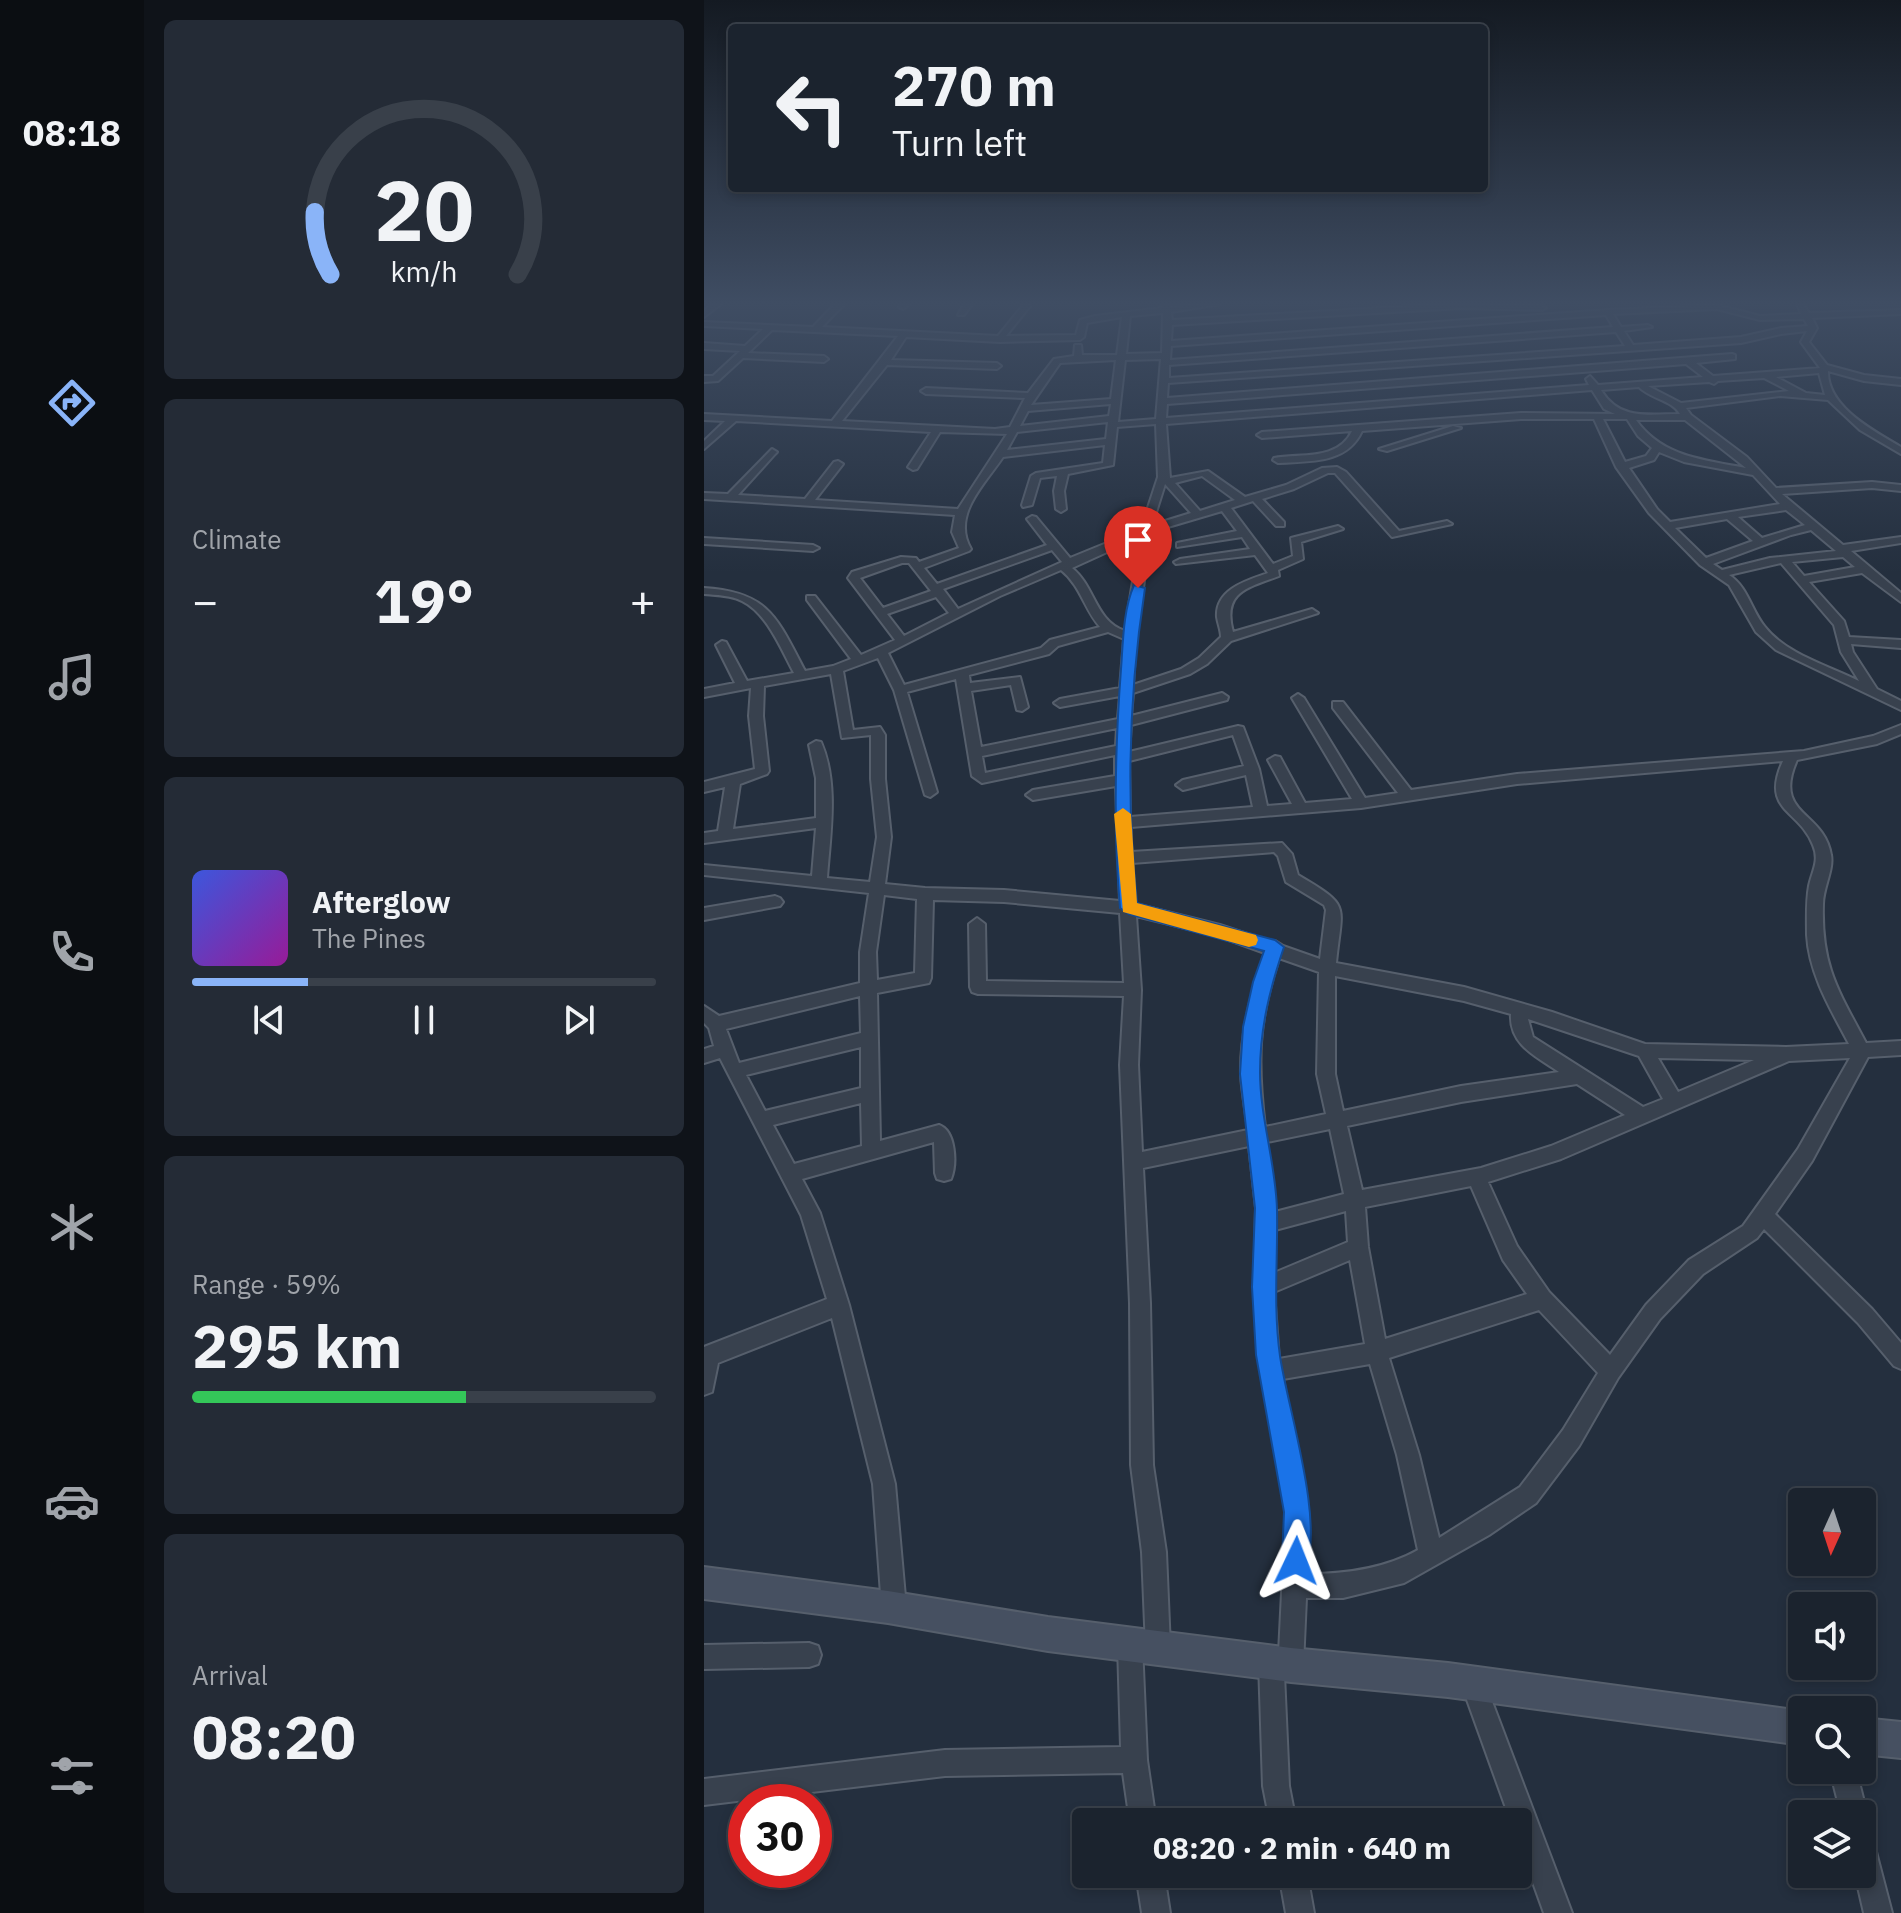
<!DOCTYPE html>
<html lang="en">
<head>
<meta charset="utf-8">
<style>
	:root { --surface:#1b232e; --page:#242b36; --text:#f1f3f6; --muted:#a0a4aa; --line:#39404a; --accent:#8ab4f8 }
	body { margin:0; font-family:"IBM Plex Sans",sans-serif; background:var(--page); color:var(--text); height:100vh; display:flex; flex-direction:column; font-size:30px; white-space:nowrap }
	* { box-sizing:border-box; margin:0 }
	p { font-size:26px; color:var(--muted) }
	.icon { flex:none; width:44px; height:44px; fill:none; stroke:currentColor; stroke-width:2; stroke-linecap:round; stroke-linejoin:round }
	.map { position:relative; flex:1; overflow:hidden }
	.drawer { display:flex; flex-direction:column; gap:20px; padding:20px; background:#0f1319; width:560px }
	.drawer>* { flex:none }
	.hud { position:absolute; left:24px; top:24px; width:760px; height:168px; border-radius:8px; box-shadow:0 4px 12px #0003,0 0 0 2px var(--line); background:#1b232e; color:var(--text); overflow:hidden }
	.needle { width:52px; rotate:183deg }
	.fabs { position:absolute; left:1084px; top:1488px; display:grid; gap:16px }
	.fabs a { display:grid; place-items:center; width:88px; height:88px; border-radius:8px; background:var(--surface); box-shadow:0 4px 12px #0003,0 0 0 2px var(--line); font-size:40px }
	.speed { position:absolute; left:24px; top:1784px; display:flex; gap:16px; font-size:40px; font-weight:700; text-align:center }
	.speed>* { display:grid; place-content:center; width:104px; height:104px; border-radius:50%; background:var(--surface); box-shadow:0 4px 12px #0003,0 0 0 2px var(--line); line-height:1 }
	.speed .limit { border:12px solid #d22; background:#fff; color:#111 }
	.pin { position:absolute; display:grid; place-items:center; width:68px; height:68px; color:#fff; margin:-82px -34px; border-radius:50% 50% 50% 0; rotate:-45deg; box-shadow:0 0 8px #0007 }
	.pin .icon { rotate:45deg }
	.me { position:absolute; width:88px; margin:-44px; rotate:2deg; stroke-linejoin:round; filter:drop-shadow(0 0 6px #0008) }
	.turn { display:flex; align-items:center; gap:28px; height:168px; padding:0 32px; font-size:36px }
	.turn .icon { width:104px; height:104px; stroke-width:2.5 }
	.turn b { display:block; font-size:56px; line-height:68px }
	.big { font-size:60px; font-weight:800; line-height:1.1 }
	.drawer .widget { flex:1; display:flex; flex-direction:column; justify-content:center; gap:12px; min-width:0; padding:0 28px; border-radius:12px; background:var(--page) }
	.drawer .dial { align-items:center; gap:0 }
	.dial svg { height:208px; overflow:visible; fill:none; stroke:var(--line); stroke-width:7; stroke-linecap:round; text-anchor:middle }
	.dial text { fill:var(--text); stroke:none }
	.song { display:flex; align-items:center; gap:24px }
	.cover { width:96px; height:96px; border-radius:12px; background:linear-gradient(135deg,hsl(230 70% 55%),hsl(300 70% 35%)) }
	.played { height:8px; border-radius:4px; background:linear-gradient(90deg,var(--accent) 25%,var(--line) 25%) }
	.keys { display:flex; justify-content:space-around; direction:ltr }
	.heat { display:flex; justify-content:space-between; align-items:center; font-size:44px; direction:ltr }
	.charge { height:12px; border-radius:6px; background:linear-gradient(90deg,#34c759 59%,var(--line) 0) }
	.trip { position:absolute; left:368px; top:1808px; width:460px; height:80px; border-radius:8px; background:var(--surface); box-shadow:0 4px 12px #0003,0 0 0 2px var(--line); font-weight:800; line-height:80px; text-align:center }
	main { display:flex; flex:1; min-height:0 }
	.menu { display:flex; flex-direction:column; width:144px; justify-content:space-around; align-items:center; background:#0b0e12; color:var(--muted) }
	.menu .icon { width:56px; height:56px }
	.menu .active { color:var(--accent) }
	.menu b { font-size:36px; color:var(--text) }
	.map>svg:first-child { display:block }
</style>
</head>
<body>
<main>
<nav class="menu">
<b>08:18</b>
<svg class="icon active" aria-label="directions" viewBox="0 0 24 24"><path d="M12 3l9 9-9 9-9-9zM9 14v-3h6M13 9l2 2-2 2"/></svg>
<svg class="icon" aria-label="music" viewBox="0 0 24 24"><path d="M9 18V5l10-2v13"/><circle cx="6" cy="18" r="3"/><circle cx="16" cy="16" r="3"/></svg>
<svg class="icon" aria-label="phone" viewBox="0 0 24 24"><path d="M5 4h4l2 5-3 2q2 4 5 5l2-3 5 2v4C11 20 4 13 5 4z"/></svg>
<svg class="icon" aria-label="climate" viewBox="0 0 24 24"><path d="M12 3v18M4 7l16 10M4 17L20 7"/></svg>
<svg class="icon" aria-label="car" viewBox="0 0 24 24"><path d="M5 17H2v-5l4-1 3-4h7l3 4 3 1v5h-3M9 17h6M6 11h13"/><circle cx="7" cy="17" r="2"/><circle cx="17" cy="17" r="2"/></svg>
<svg class="icon" aria-label="filters" viewBox="0 0 24 24"><path d="M4 7h16M4 17h16"/><circle cx="9" cy="7" r="2"/><circle cx="15" cy="17" r="2"/></svg>
</nav>
<section class="drawer">
<div class="widget dial"><svg viewBox="0 0 100 80">
<path d="M14 69A42 42 0 1 1 86 69"/>
<path d="M14 69A42 42 0 0 1 8 45" stroke="#8ab4f8"/>
<text x="50" y="56" font-size="32" font-weight="700">20</text>
<text x="50" y="72" font-size="11">km/h</text>
</svg></div>
<div class="widget"><p>Climate</p>
<div class="heat"><a>−</a><b class="big">19°</b><a>+</a></div>
</div>
<div class="widget">
<div class="song"><i class="cover"></i><div><b>Afterglow</b><p>The Pines</p></div></div>
<div class="played"></div>
<div class="keys"><svg class="icon" aria-label="previous" viewBox="0 0 24 24"><path d="M18 5L8 12l10 7zM5 5v14"/></svg><svg class="icon" aria-label="pause" viewBox="0 0 24 24"><path d="M8 5v14M16 5v14"/></svg><svg class="icon" aria-label="next" viewBox="0 0 24 24"><path d="M6 5l10 7-10 7zM19 5v14"/></svg></div>
</div>
<div class="widget"><p>Range · 59%</p><b class="big">295 km</b><div class="charge"></div></div>
<div class="widget"><p>Arrival</p><b class="big">08:20</b></div>
</section>
<div class="map">
<svg width="1197" height="1913" viewBox="0 0 1197 1913">
	<rect width="100%" height="100%" fill="#242f3e"/>
	<g fill="none" stroke-linecap="round" stroke-linejoin="round">
		<!-- street casing -->
		<g stroke="#565f6c" stroke-width="4">
			<path id="street" d="M8,304H17L0,317V311Z
				M131,304H140L118,327L294,336L320,304L326,306L302,336L372,335L376,320L391,316L458,308V304H466V307L516,304L467,312L468,320L747,304L838,306L842,308L838,310L757,308L468,325L467,341L904,310L1013,305L1056,316L1097,314L1093,304H1099L1105,313L1197,310V314L1108,318L1113,328L1105,342L1123,365L1160,375L1197,379V385L1160,381L1124,371C1123,407 1170,431 1197,447V454L1156,430L1124,400L1076,396L982,408L987,415L1043,457L1072,488L1168,482L1197,485V491L1168,488L1078,494L1139,545L1197,537V543L1147,551L1197,593V602L1158,573L1105,582L1140,621L1145,637L1197,640V648L1147,644L1149,652L1173,689L1197,701V710L1072,650L1052,632L1025,585L996,565L945,513L912,467L890,419H817L658,431C643,464 606,461 574,463L569,460L570,458C597,453 634,461 648,431L558,438L553,435L558,432L817,413L911,414L900,409L888,390L462,424L466,478L504,471L541,497L582,485L618,468L633,467L642,472L695,531L743,521L748,524L688,537L631,473H624L590,489L558,499L580,522V526H572L549,501L527,508L569,564L589,556L587,538L634,526L639,529L597,542L599,559L574,570L575,576C543,588 518,592 529,632L608,609L614,613L527,641L503,664L486,674L429,693L427,716L518,693L524,697L523,700L427,725L425,752L534,726L539,727L555,769L563,806L588,804L564,760L571,756L576,757L601,803L648,799L588,698L594,694L600,698L661,798L694,793L629,708V702H639L707,790L813,774L1100,751L1169,736L1197,725V734L1173,744L1093,760C1068,816 1120,810 1127,855C1130,869 1119,888 1119,904C1117,966 1134,990 1162,1043L1197,1041V1055L1164,1057L1108,1161L1071,1214L1168,1309L1197,1343V1369L1190,1366L1154,1323L1060,1229L1053,1238L999,1274L956,1319L914,1378L875,1446L832,1503L785,1535L700,1583L639,1598H602L599,1665L596,1674L587,1677L580,1674L585,1786L592,1822H566L559,1786L555,1662L558,1653L567,1650L575,1653L582,1512L554,1355L550,1287L552,1208L545,1146L439,1168L446,1303L449,1465L462,1552L466,1648L463,1657L454,1660L445,1657L442,1648L438,1552L427,1465L426,1303L416,1065L420,996L274,994L268,992L266,987L265,924L273,918L281,924L282,981L420,983L416,913L300,902L229,900L227,978L225,983L173,993L176,1141L235,1125C252,1131 253,1164 247,1179L240,1181L233,1179L231,1173L230,1142L98,1179L116,1213L145,1305L191,1484L202,1608L198,1616L190,1620L182,1616L178,1608L169,1484L128,1318L14,1363L8,1392L0,1395V1347L123,1299L97,1215L16,1058L0,1063V1049L10,1046L5,1028L0,1023V1006L15,1016L156,983V952L165,893L0,875V865L108,876L112,828L0,843V833L14,831L21,787L0,792V782L51,769L45,716L47,688L0,697V689L31,683L12,645L18,641L22,642L43,681L90,673C77,649 63,613 38,601C27,595 12,595 0,594V588C65,592 73,618 101,671L129,666L147,659L103,600V596H111L157,655L191,640L144,578L148,572L197,557L212,558L215,562L255,548L248,532L251,515L0,499V493L24,494L68,449L73,452L71,454L34,495L101,499L130,462L134,461L139,464L111,500L254,509L303,434L236,432L213,469L209,470L204,467L227,432L32,421L0,449V441L21,421L0,420V414L128,421L194,336L68,330L44,353L120,356L124,359L120,362L39,358L14,381L0,382V376H9L36,351L0,349V343L41,346L59,329L0,326V322L109,327ZM1013,309L1056,320L1100,319L1104,326L1077,328L1037,337L929,345L920,331L948,327L944,325L917,327L909,314ZM459,313L458,353L422,354L426,316ZM902,315L909,327L466,360L467,346ZM418,317L413,355H378L377,345H371L370,356L350,359L324,393L222,388L217,391L222,394L321,398L306,427L291,429L138,421L183,365L293,369L297,366L293,363L187,360L202,337L296,342L376,340L380,337L383,323ZM1103,331L1097,342L1116,368L1009,376L992,363L1031,359V355L1028,354L463,398L464,383L1037,343L1077,334ZM912,332L921,346L465,378V365ZM457,359L452,419L414,422L421,360ZM412,360L407,399L327,405L356,363ZM982,364L999,377L894,385L886,376L882,379L885,385L462,418L463,404ZM1115,373L1121,395L1102,393L1072,377ZM1060,378L1085,391L977,403L944,386L1005,382L1010,384L1014,381ZM935,387C947,399 968,400 976,414C944,414 916,421 897,390ZM407,404L405,416L316,426L324,411ZM899,419H923L934,436L948,448L942,456L921,462ZM932,420H981L1042,468C1000,460 958,457 932,420ZM404,422L402,439L303,450L313,432ZM452,424L454,477L437,529L366,558L332,517L328,516L323,519L343,545L233,584L220,568L265,551L267,549C247,515 281,484 299,457L401,445L399,463L332,473L327,476L318,505L319,507L328,505L336,478L353,476L350,491L352,509L357,512L362,509L360,491L364,474L409,465L413,427ZM955,452L980,462L1049,475L1076,504L966,522L953,509L925,468L950,460ZM498,476L531,500L496,511L471,483ZM461,484L487,513L448,525ZM1082,510L1101,525L1058,538L1034,517ZM518,511L533,531L473,543V547L538,537L546,549L476,559L470,562L472,564L551,555L564,573C544,580 511,589 513,617C514,624 517,630 517,637L495,658L477,669L429,685L432,637L447,532ZM1023,519L1049,541L1002,558L971,528ZM1107,530L1132,551L1066,558L1018,570L1009,564L1087,535ZM436,537L421,631C391,621 391,586 368,568ZM348,550L358,562L254,609L239,589ZM1139,557L1151,567L1100,576L1088,562ZM198,563H205L227,591L179,608L156,578ZM1077,563L1130,625L1137,652L1155,681C1125,666 1082,654 1061,627C1047,610 1044,587 1025,575ZM357,570C377,586 380,609 396,627L346,640L337,648L200,685L184,653L296,596ZM232,597L245,613L200,636L183,614ZM404,632L420,639L416,688L356,699L350,703L356,707L416,696L414,719L277,747L267,691L307,685L313,710L318,711L324,707L316,677L266,683L265,675L345,654L354,646ZM174,658L190,690L221,795L226,797L233,792L203,692L252,679L268,776L278,783L411,755V776L329,790L322,795L329,800L412,786L416,901L300,890L221,888L181,884L187,837L181,779V735L176,727L149,730L139,671ZM127,674L138,738L167,735V779L173,837L166,882L123,878C126,835 135,783 117,742L112,741L105,745L112,778V818L29,829L36,784L63,774L65,771L59,716L60,686ZM413,728L412,746L281,773L278,756ZM529,735L540,766L479,780L472,785L479,790L542,775L549,807L426,817L425,761ZM1079,761C1056,811 1095,809 1109,845C1116,861 1108,871 1105,886C1102,902 1103,920 1103,935C1105,974 1127,1010 1145,1044L1082,1047L941,1044L848,1012L760,987L632,963C638,903 648,907 594,875L588,854L578,843L427,852V827L657,808L813,784ZM570,852L574,856L582,882L620,905L622,910L616,959L579,946L571,941L567,942L516,925L431,904L428,863ZM180,895L213,899L211,973L173,980L172,952ZM432,916L514,936L561,953C547,992 536,1033 537,1075C538,1093 542,1112 544,1130L438,1152L434,1065L437,990ZM575,958L615,972L613,1074L622,1114L561,1127C553,1061 554,1021 575,958ZM631,976L760,1001L807,1014C805,1045 833,1057 855,1072L757,1086L639,1111L631,1074ZM156,996L157,1033L35,1063L22,1029ZM824,1019L935,1056L959,1099L939,1107L829,1037ZM157,1047V1088L61,1111L42,1075ZM954,1058L1050,1060L974,1092ZM1146,1058L1094,1149L1039,1226L985,1260L942,1305L906,1355L845,1292L813,1246L784,1182L857,1159L1085,1061ZM873,1084L921,1115L847,1146L777,1168L658,1190L643,1126L757,1102ZM157,1103L158,1146L90,1164L69,1125ZM626,1129L640,1194L571,1212L563,1142ZM767,1186L799,1260L823,1294L681,1339L664,1247L661,1207ZM642,1211L644,1242L570,1273L571,1230ZM646,1260L661,1344L575,1359L570,1292ZM835,1310L894,1373L859,1430L816,1487L735,1538L715,1455L685,1358ZM666,1364L693,1455L714,1550C680,1569 641,1574 602,1574L604,1512L579,1379Z
				M197,304H205L199,309L195,307Z
				M260,304H268L260,315H254Z
				M749,426L757,428L683,451L675,449Z
				M0,538L109,545L115,548L109,551L0,544Z
				M71,896L76,898L79,902L76,906L0,920V908Z
				M426,1633L435,1636L438,1645L443,1760L452,1822H426L419,1773L241,1776L0,1805V1779L241,1750L417,1747L414,1645L417,1636Z
				M105,1643L114,1646L117,1655L114,1664L105,1667L0,1669V1645Z
				M769,1671L778,1674L781,1683L868,1913H840L814,1841V1822H807L757,1683L760,1674Z
				M1126,1770H1152L1163,1814L1159,1823L1158,1814H1137Z
				M1158,1835L1168,1838L1171,1848L1188,1913H1160L1151,1874H1158Z
				M432,1874H460L466,1913H438Z
				M575,1874H603L610,1913H582Z"/>
		</g>
		<!-- secondary casing -->
		<g stroke="#565f6c" stroke-width="4">
			<path id="secondary" d="M0,1567L184,1591L344,1617L587,1648L744,1663L1098,1711V1745L744,1697L587,1682L344,1651L184,1623L0,1599Z
				M1158,1718L1197,1722V1758L1158,1754Z"/>
		</g>
		<!-- street -->
		<use href="#street" fill="#38414e" fill-rule="evenodd"/>
		<!-- secondary -->
		<use href="#secondary" fill="#465061" fill-rule="evenodd"/>
	</g>
	<!-- sky -->
	<linearGradient id="sky" x2="0" y2="1"><stop stop-color="#141a22"/><stop offset="0.53" stop-color="#3f4d63"/><stop offset="1" stop-color="#3f4d63" stop-opacity="0"/></linearGradient>
	<rect width="1197" height="572" fill="url(#sky)"/>
	<!-- route -->
	<path fill="#1a73e8" stroke="#114b97" stroke-width="2" d="M430,585L441,588C425,692 422,799 433,903L571,940L580,947C566,988 556,1028 556,1072C556,1118 572,1164 573,1210C574,1259 569,1307 576,1356C584,1410 621,1522 601,1571L592,1575L582,1571L578,1561L580,1512L552,1355L548,1287L551,1208L536,1074L539,1027L549,982L560,951L425,914L416,908C409,828 411,749 417,669C419,643 419,610 430,585Z"/>
	<!-- slow -->
	<path fill="#f59e0b" d="M419,808L427,814L433,903L552,935L554,940L552,945L545,947L419,912L410,814Z"/>
</svg>
<div class="fabs">
<a><svg class="needle" viewBox="-14 -14 28 28"><path d="M0-13l5 13h-10z" fill="#e53935"/><path d="M0 13l5-13h-10z" fill="#a0a4aa"/></svg></a>
<a><svg class="icon" aria-label="sound" viewBox="0 0 24 24"><path d="M4 9h4l5-4v14l-5-4H4zM17 9q2 3 0 6"/></svg></a>
<a><svg class="icon" aria-label="search" viewBox="0 0 24 24"><circle cx="10" cy="10" r="6"/><path d="M15 15l6 6"/></svg></a>
<a><svg class="icon" aria-label="layers" viewBox="0 0 24 24"><path d="M12 4l9 5-9 5-9-5zM3 14l9 5 9-5"/></svg></a>
</div>
<div class="speed"><div class="limit">30</div></div>
<div class="pin" style="left:434px;top:588px;background:#d93025"><svg class="icon" aria-label="arrive" viewBox="0 0 24 24"><path d="M6 21V4h12l-3 4 3 4H6"/></svg></div>
<svg class="me" style="left:592px;top:1561px" viewBox="-20 -20 40 40"><path d="M0-17L14 15 0 8-14 15z" fill="#1a73e8" stroke="#fff" stroke-width="4"/></svg>
<div class="trip">08:20 · 2 min · 640 m</div>
<div class="hud">
<div class="turn"><svg class="icon" aria-label="left" viewBox="0 0 24 24"><path d="M17 20v-9H6M10 6l-5 5 5 5"/></svg><div><b>270 m</b>Turn left</div></div>
</div>
</div>
</main>
</body>
</html>
